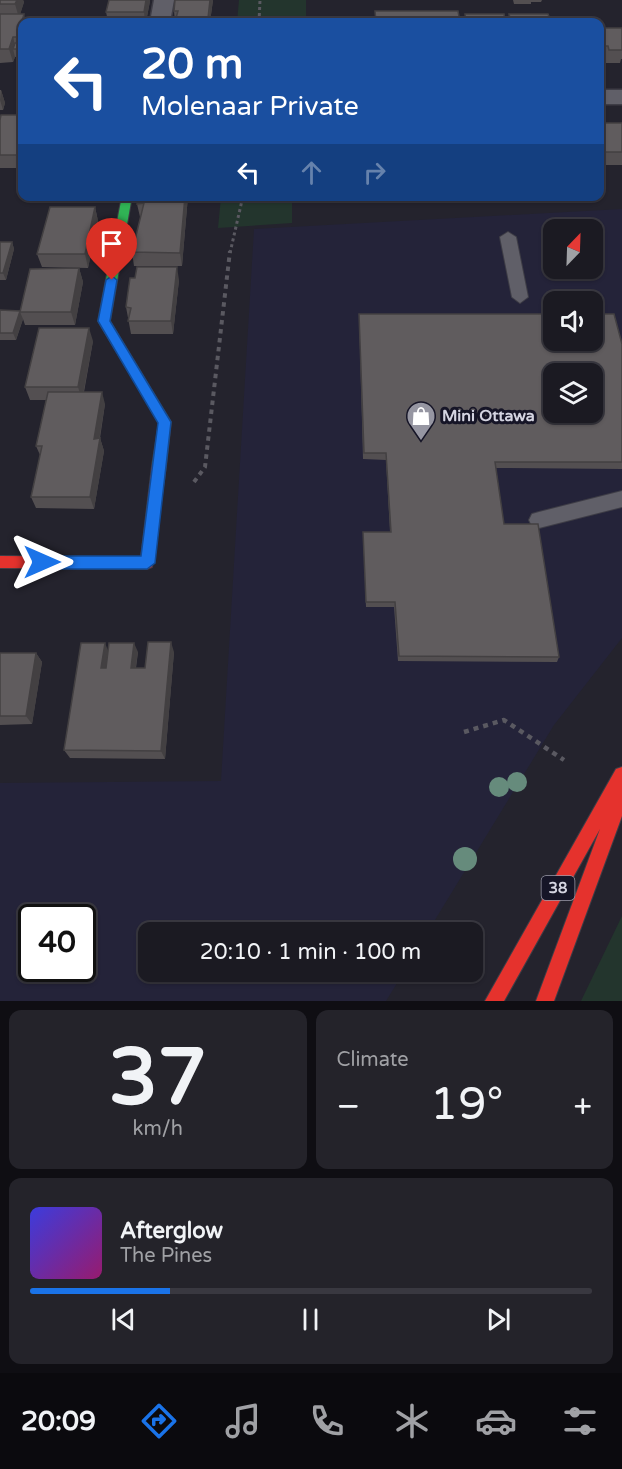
<!DOCTYPE html>
<html lang="en">
<head>
<meta charset="utf-8">
<style>
	:root { --surface:#1b1a22; --page:#24232a; --text:#f1f3f6; --muted:#a0a1a5; --line:#393840; --accent:#1a73e8 }
	body { margin:0; font-family:"Varela Round",sans-serif; background:var(--page); color:var(--text); height:100vh; display:flex; flex-direction:column; font-size:22px; white-space:nowrap }
	* { box-sizing:border-box; margin:0 }
	p { font-size:20px; color:var(--muted) }
	.icon { flex:none; width:33px; height:33px; fill:none; stroke:currentColor; stroke-width:2; stroke-linecap:round; stroke-linejoin:round }
	.map { position:relative; height:1001px; overflow:hidden }
	.panel { display:flex; flex-direction:column; gap:9px; padding:9px; background:#0f0e13; flex:1 }
	.panel>* { flex:none }
	.guide { position:absolute; left:18px; top:18px; width:586px; height:183px; border-radius:12px; box-shadow:0 2px 4px #0004,0 0 0 2px var(--line); background:#1a4fa0; color:#fff; overflow:hidden }
	.needle { width:39px; rotate:23deg }
	.controls { position:absolute; left:543px; top:219px; display:grid; gap:12px }
	.controls a { display:grid; place-items:center; width:60px; height:60px; border-radius:12px; background:var(--surface); box-shadow:0 2px 4px #0004,0 0 0 2px var(--line); font-size:30px }
	.speed { position:absolute; left:18px; top:904px; display:flex; gap:12px; font-size:30px; font-weight:700; text-align:center }
	.speed>* { display:grid; place-content:center; width:78px; height:78px; border-radius:50%; background:var(--surface); box-shadow:0 2px 4px #0004,0 0 0 2px var(--line); line-height:1 }
	.speed .limit { border:3px solid #111; border-radius:9px; background:#fff; color:#111 }
	.pin { position:absolute; display:grid; place-items:center; width:51px; height:51px; color:#fff; margin:-62px -26px; border-radius:50% 50% 50% 0; rotate:-45deg; box-shadow:0 0 6px #0007 }
	.pin .icon { rotate:45deg }
	.me { position:absolute; width:66px; margin:-33px; rotate:90deg; stroke-linejoin:round; filter:drop-shadow(0 0 4px #0008) }
	.turn { display:flex; align-items:center; gap:21px; height:126px; padding:0 24px; font-size:27px }
	.turn .icon { width:78px; height:78px; stroke-width:2.5 }
	.turn b { display:block; font-size:42px; line-height:51px }
	.lanes { display:flex; align-items:center; height:57px; padding:0 24px; background:#0003; justify-content:center; gap:30px; direction:ltr }
	.lanes .off { opacity:.35 }
	.big { font-size:45px; font-weight:600; line-height:1.1 }
	.panel .widget { flex:1; display:flex; flex-direction:column; justify-content:center; gap:9px; min-width:0; padding:0 21px; border-radius:12px; background:var(--page) }
	.panel .dial { align-items:center; gap:0 }
	.dial b { font-size:78px; line-height:1 }
	.song { display:flex; align-items:center; gap:18px }
	.cover { width:72px; height:72px; border-radius:9px; background:linear-gradient(135deg,hsl(240 70% 55%),hsl(320 70% 35%)) }
	.played { height:6px; border-radius:3px; background:linear-gradient(90deg,var(--accent) 25%,var(--line) 25%) }
	.keys { display:flex; justify-content:space-around; direction:ltr }
	.heat { display:flex; justify-content:space-between; align-items:center; font-size:33px; direction:ltr }
	.panel .tiles { flex:1; display:grid; gap:9px; grid-template-columns:1fr 1fr }
	.widget:last-child { grid-column:span 2 }
	.trip { position:absolute; left:138px; top:922px; width:345px; height:60px; border-radius:12px; background:var(--surface); box-shadow:0 2px 4px #0004,0 0 0 2px var(--line); font-weight:600; line-height:60px; text-align:center }
	.menu { display:flex; height:96px; justify-content:space-around; align-items:center; background:#0b0a0e; color:var(--muted) }
	.menu .icon { width:42px; height:42px }
	.menu .selected { color:var(--accent) }
	.menu b { font-size:27px; color:var(--text) }
	.map>svg:first-child { display:block }
</style>
</head>
<body>
<div class="map">
<svg width="622" height="1001" viewBox="0 0 622 1001">
	<rect width="100%" height="100%" fill="#24232d"/>
	<!-- built -->
	<path fill="#242339" fill-rule="evenodd" d="M622,209V638L554,725L427,933H148V972H404L386,1001H0V783L221,781L254,229ZM554,230H592V268H554ZM554,302H592V340H554ZM554,374H592V412H554ZM32,918H82V969H32Z"/>
	<!-- green -->
	<path fill="#23352d" d="M239,0H306V22H237Z
		M221,197H292V223L218,228Z
		M622,916V1001H581Z"/>
	<g fill="none" stroke-linecap="round" stroke-linejoin="round">
		<!-- lane casing -->
		<g stroke="#3e3d46" stroke-width="2">
			<path id="lane" d="M508,232L516,237L528,297L520,303L512,297L500,237Z
				M622,491V507L539,528L532,526L529,520L532,514L539,512Z"/>
		</g>
		<!-- street casing -->
		<g stroke="#3e3d46" stroke-width="3">
			<path id="street" d="M174,0L170,22H150L154,0Z
				M600,90H622V104H600Z"/>
		</g>
		<!-- fast casing -->
		<g stroke="#3e3d46" stroke-width="2">
			<path id="fast" d="M122,196H132L110,321L171,422L166,466L164,470H154L152,466L159,422L98,321Z"/>
		</g>
		<!-- jam casing -->
		<g stroke="#3e3d46" stroke-width="2">
			<path id="jam" d="M159,461L164,462L166,466L152,567L147,569L0,568V556L141,557L152,466L154,462Z
				M622,767V816L554,1001H536L600,829L504,1001H485L616,769Z"/>
		</g>
		<!-- path-far2 -->
		<path stroke="#5a5961" stroke-width="3" stroke-dasharray="3 3" stroke-linecap="butt" d="M259,22L260,0
			M230,253L243,196"/>
		<!-- path-far1 -->
		<path stroke="#5a5961" stroke-width="4" stroke-dasharray="4.5 4.5" stroke-linecap="butt" d="M194,482L205,467L230,251"/>
		<!-- path -->
		<path stroke="#5a5961" stroke-width="4.5" stroke-dasharray="5 5" stroke-linecap="butt" d="M464,732L504,720L564,760"/>
		<!-- lane -->
		<use href="#lane" fill="#605f68" fill-rule="evenodd"/>
		<!-- street -->
		<use href="#street" fill="#605f68" fill-rule="evenodd"/>
		<!-- fast -->
		<use href="#fast" fill="#30b455" fill-rule="evenodd"/>
		<!-- jam -->
		<use href="#jam" fill="#e5322d" fill-rule="evenodd"/>
	</g>
	<!-- trees -->
	<g fill="#668b7c">
		<circle cx="517" cy="782" r="10"/>
		<circle cx="499" cy="787" r="10"/>
		<circle cx="465" cy="859" r="12"/>
	</g>
	<!-- wall -->
	<path fill="#534f51" d="M0,0H23L24,2L20,14L22,22V56L15,57L13,62L0,63Z
		M213,0L210,22H175L174,11Z
		M513,0H542L541,2H531V4H514Z
		M150,1L146,22H100L108,21L106,12Z
		M509,14L551,22H508Z
		M600,28H622V59H621L620,63H605L604,59H600Z
		M0,90H1L5,103L3,110H0Z
		M22,115V168H0V120Z
		M600,123H622V165H600Z
		M37,196H107L106,198L38,197Z
		M138,196H188L182,266H134L132,252L141,217H140L137,204Z
		M95,207L98,221L88,268L42,267L37,254Z
		M0,242H12L14,249L6,280H0Z
		M79,268L83,282L75,325H25L23,319L16,340H0V310L20,311Z
		M179,280L173,334H131L126,307Z
		M359,314L622,344V469L496,468L504,524L559,657L557,662L398,661L394,607H366L363,532H390L386,460L363,459Z
		M93,341L84,392L105,404L100,438L104,451L94,509L36,508L31,497L40,455L36,446L46,400H30L25,387Z
		M108,650L138,652L136,668H145L174,652L165,759L70,758L64,750Z
		M0,653H36L42,662L32,724L0,725Z"/>
	<!-- shaded-wall -->
	<path fill="#434042" d="M17,0H23L24,2L19,18L15,4Z
		M146,0H150V1L146,22H145L144,12Z
		M210,0H213L210,22H209Z
		M24,14L26,22H22V31L21,25Z
		M13,37L16,49H13L15,57L13,62L9,49Z
		M1,90L5,103L3,110L0,100Z
		M185,196H188L182,266L180,253Z
		M95,207L98,221L88,268L85,254Z
		M12,242L14,249L6,280L3,273Z
		M177,267L179,280L173,334L171,321Z
		M79,268L83,282L75,325L71,312Z
		M20,312L23,319L16,340L13,333Z
		M89,328L93,341L82,400L78,387Z
		M102,392L105,404L98,447L100,438L104,451L94,509L90,497L94,439Z
		M171,642L174,652L165,759L161,751Z
		M105,643L109,653L106,677L101,668Z
		M134,643L138,652L134,678L131,668Z
		M36,653L42,662L32,724L26,716Z"/>
	<!-- building -->
	<path fill="#605c5e" stroke="#434042" stroke-width="1.5" fill-rule="evenodd" d="M0,0H17L15,4H0Z
		M109,0H146L144,12H106Z
		M175,0H210L208,18H176L178,11H174Z
		M375,11H458L460,22H376Z
		M0,14H24L21,25H22V37H13L9,49H0Z
		M465,14H504L505,22H466Z
		M509,14H548L551,22H511Z
		M316,17H364V22H316Z
		M138,20L137,22H100L101,21Z
		M600,28H622V50H609L608,46H600Z
		M15,43H22V49H13Z
		M1,115H22V155H0V120Z
		M600,123H622V152H603L600,142Z
		M138,196H185L180,253L132,252L144,203L137,204Z
		M50,207H95L85,254H37Z
		M0,242H12L3,273H0Z
		M137,267H177L171,321H128L131,308L126,307L128,292L130,278H135Z
		M79,268L71,312H20L30,269Z
		M0,310L20,311L13,333H0Z
		M359,314H554V340H592V314H614L622,344V462H495L504,524H538L559,657L399,656L395,602H366L363,532H391L386,453H364ZM554,374H592V412H554Z
		M39,328H89L78,387H25Z
		M48,392H102L94,439L100,438L90,497H31L42,446H36Z
		M148,642H171L161,751L64,750L81,643H105L101,668H106L109,643H134L131,668H145Z
		M0,653H36L26,716H0Z"/>
	<!-- route -->
	<path fill="#1a73e8" stroke="#114b97" stroke-width="1.5" d="M112,276L117,280L110,321L171,422L155,563L147,569H42L35,562L42,556H141L158,423L98,321L106,280Z"/>
	<!-- icons -->
	<defs>
		<g id="shop-pin" transform="scale(1.5)"><path d="M0 17L-7.5 6A9.5 9.5 0 1 1 7.5 6Z" fill="#9696a2" stroke="#161527"/><path d="M-5-2.5h2.3a2.7 3.5 0 0 1 5.4 0H5L5.5 6h-11ZM-1.5-2.5h3a1.5 2.3 0 0 0-3 0Z" fill="#fff"/></g>
	</defs>
	<g fill-rule="evenodd">
		<use href="#shop-pin" x="421" y="416"/>
	</g>
	<g text-anchor="middle" dominant-baseline="central" stroke-width="6" stroke-linejoin="round" paint-order="stroke">
		<!-- shield labels -->
		<rect fill="#161527" stroke="#9b9ba9" stroke-width="1.5" x="541.5" y="876" width="33" height="24" rx="4.5"/>
		<g font-size="15" font-weight="bold" fill="#d4d4e1">
			<text x="558" y="888">38</text>
		</g>
		<!-- poi labels -->
		<g font-size="16" font-weight="bold" fill="#d4d4e1" stroke="#161527" text-anchor="start">
			<text x="442" y="416">Mini Ottawa</text>
		</g>
	</g>
</svg>
<div class="controls">
<a><svg class="needle" viewBox="-14 -14 28 28"><path d="M0-13l5 13h-10z" fill="#e53935"/><path d="M0 13l5-13h-10z" fill="#a0a1a5"/></svg></a>
<a><svg class="icon" aria-label="sound" viewBox="0 0 24 24"><path d="M4 9h4l5-4v14l-5-4H4zM17 9q2 3 0 6"/></svg></a>
<a><svg class="icon" aria-label="layers" viewBox="0 0 24 24"><path d="M12 4l9 5-9 5-9-5zM3 14l9 5 9-5"/></svg></a>
</div>
<div class="speed"><div class="limit">40</div></div>
<div class="pin" style="left:112px;top:280px;background:#d93025"><svg class="icon" aria-label="arrive" viewBox="0 0 24 24"><path d="M6 21V4h12l-3 4 3 4H6"/></svg></div>
<svg class="me" style="left:42px;top:562px" viewBox="-20 -20 40 40"><path d="M0-17L14 15 0 8-14 15z" fill="#1a73e8" stroke="#fff" stroke-width="4"/></svg>
<div class="trip">20:10 · 1 min · 100 m</div>
<div class="guide">
<div class="turn"><svg class="icon" aria-label="left" viewBox="0 0 24 24"><path d="M17 20v-9H6M10 6l-5 5 5 5"/></svg><div><b>20 m</b>Molenaar Private</div></div>
<div class="lanes"><svg class="icon" aria-label="left" viewBox="0 0 24 24"><path d="M17 20v-9H6M10 6l-5 5 5 5"/></svg><svg class="icon off" aria-label="ahead" viewBox="0 0 24 24"><path d="M12 20V5M6 11l6-6 6 6"/></svg><svg class="icon off" aria-label="right" viewBox="0 0 24 24"><path d="M7 20v-9h11M14 6l5 5-5 5"/></svg></div>
</div>
</div>
<section class="panel">
<div class="tiles">
<div class="widget dial"><b>37</b><p>km/h</p></div>
<div class="widget"><p>Climate</p>
<div class="heat"><a>−</a><b class="big">19°</b><a>+</a></div>
</div>
<div class="widget">
<div class="song"><i class="cover"></i><div><b>Afterglow</b><p>The Pines</p></div></div>
<div class="played"></div>
<div class="keys"><svg class="icon" aria-label="previous" viewBox="0 0 24 24"><path d="M18 5L8 12l10 7zM5 5v14"/></svg><svg class="icon" aria-label="pause" viewBox="0 0 24 24"><path d="M8 5v14M16 5v14"/></svg><svg class="icon" aria-label="next" viewBox="0 0 24 24"><path d="M6 5l10 7-10 7zM19 5v14"/></svg></div>
</div>
</div>
</section>
<nav class="menu">
<b>20:09</b>
<svg class="icon selected" aria-label="directions" viewBox="0 0 24 24"><path d="M12 3l9 9-9 9-9-9zM9 14v-3h6M13 9l2 2-2 2"/></svg>
<svg class="icon" aria-label="music" viewBox="0 0 24 24"><path d="M9 18V5l10-2v13"/><circle cx="6" cy="18" r="3"/><circle cx="16" cy="16" r="3"/></svg>
<svg class="icon" aria-label="phone" viewBox="0 0 24 24"><path d="M5 4h4l2 5-3 2q2 4 5 5l2-3 5 2v4C11 20 4 13 5 4z"/></svg>
<svg class="icon" aria-label="climate" viewBox="0 0 24 24"><path d="M12 3v18M4 7l16 10M4 17L20 7"/></svg>
<svg class="icon" aria-label="car" viewBox="0 0 24 24"><path d="M5 17H2v-5l4-1 3-4h7l3 4 3 1v5h-3M9 17h6M6 11h13"/><circle cx="7" cy="17" r="2"/><circle cx="17" cy="17" r="2"/></svg>
<svg class="icon" aria-label="filters" viewBox="0 0 24 24"><path d="M4 7h16M4 17h16"/><circle cx="9" cy="7" r="2"/><circle cx="15" cy="17" r="2"/></svg>
</nav>
</body>
</html>
